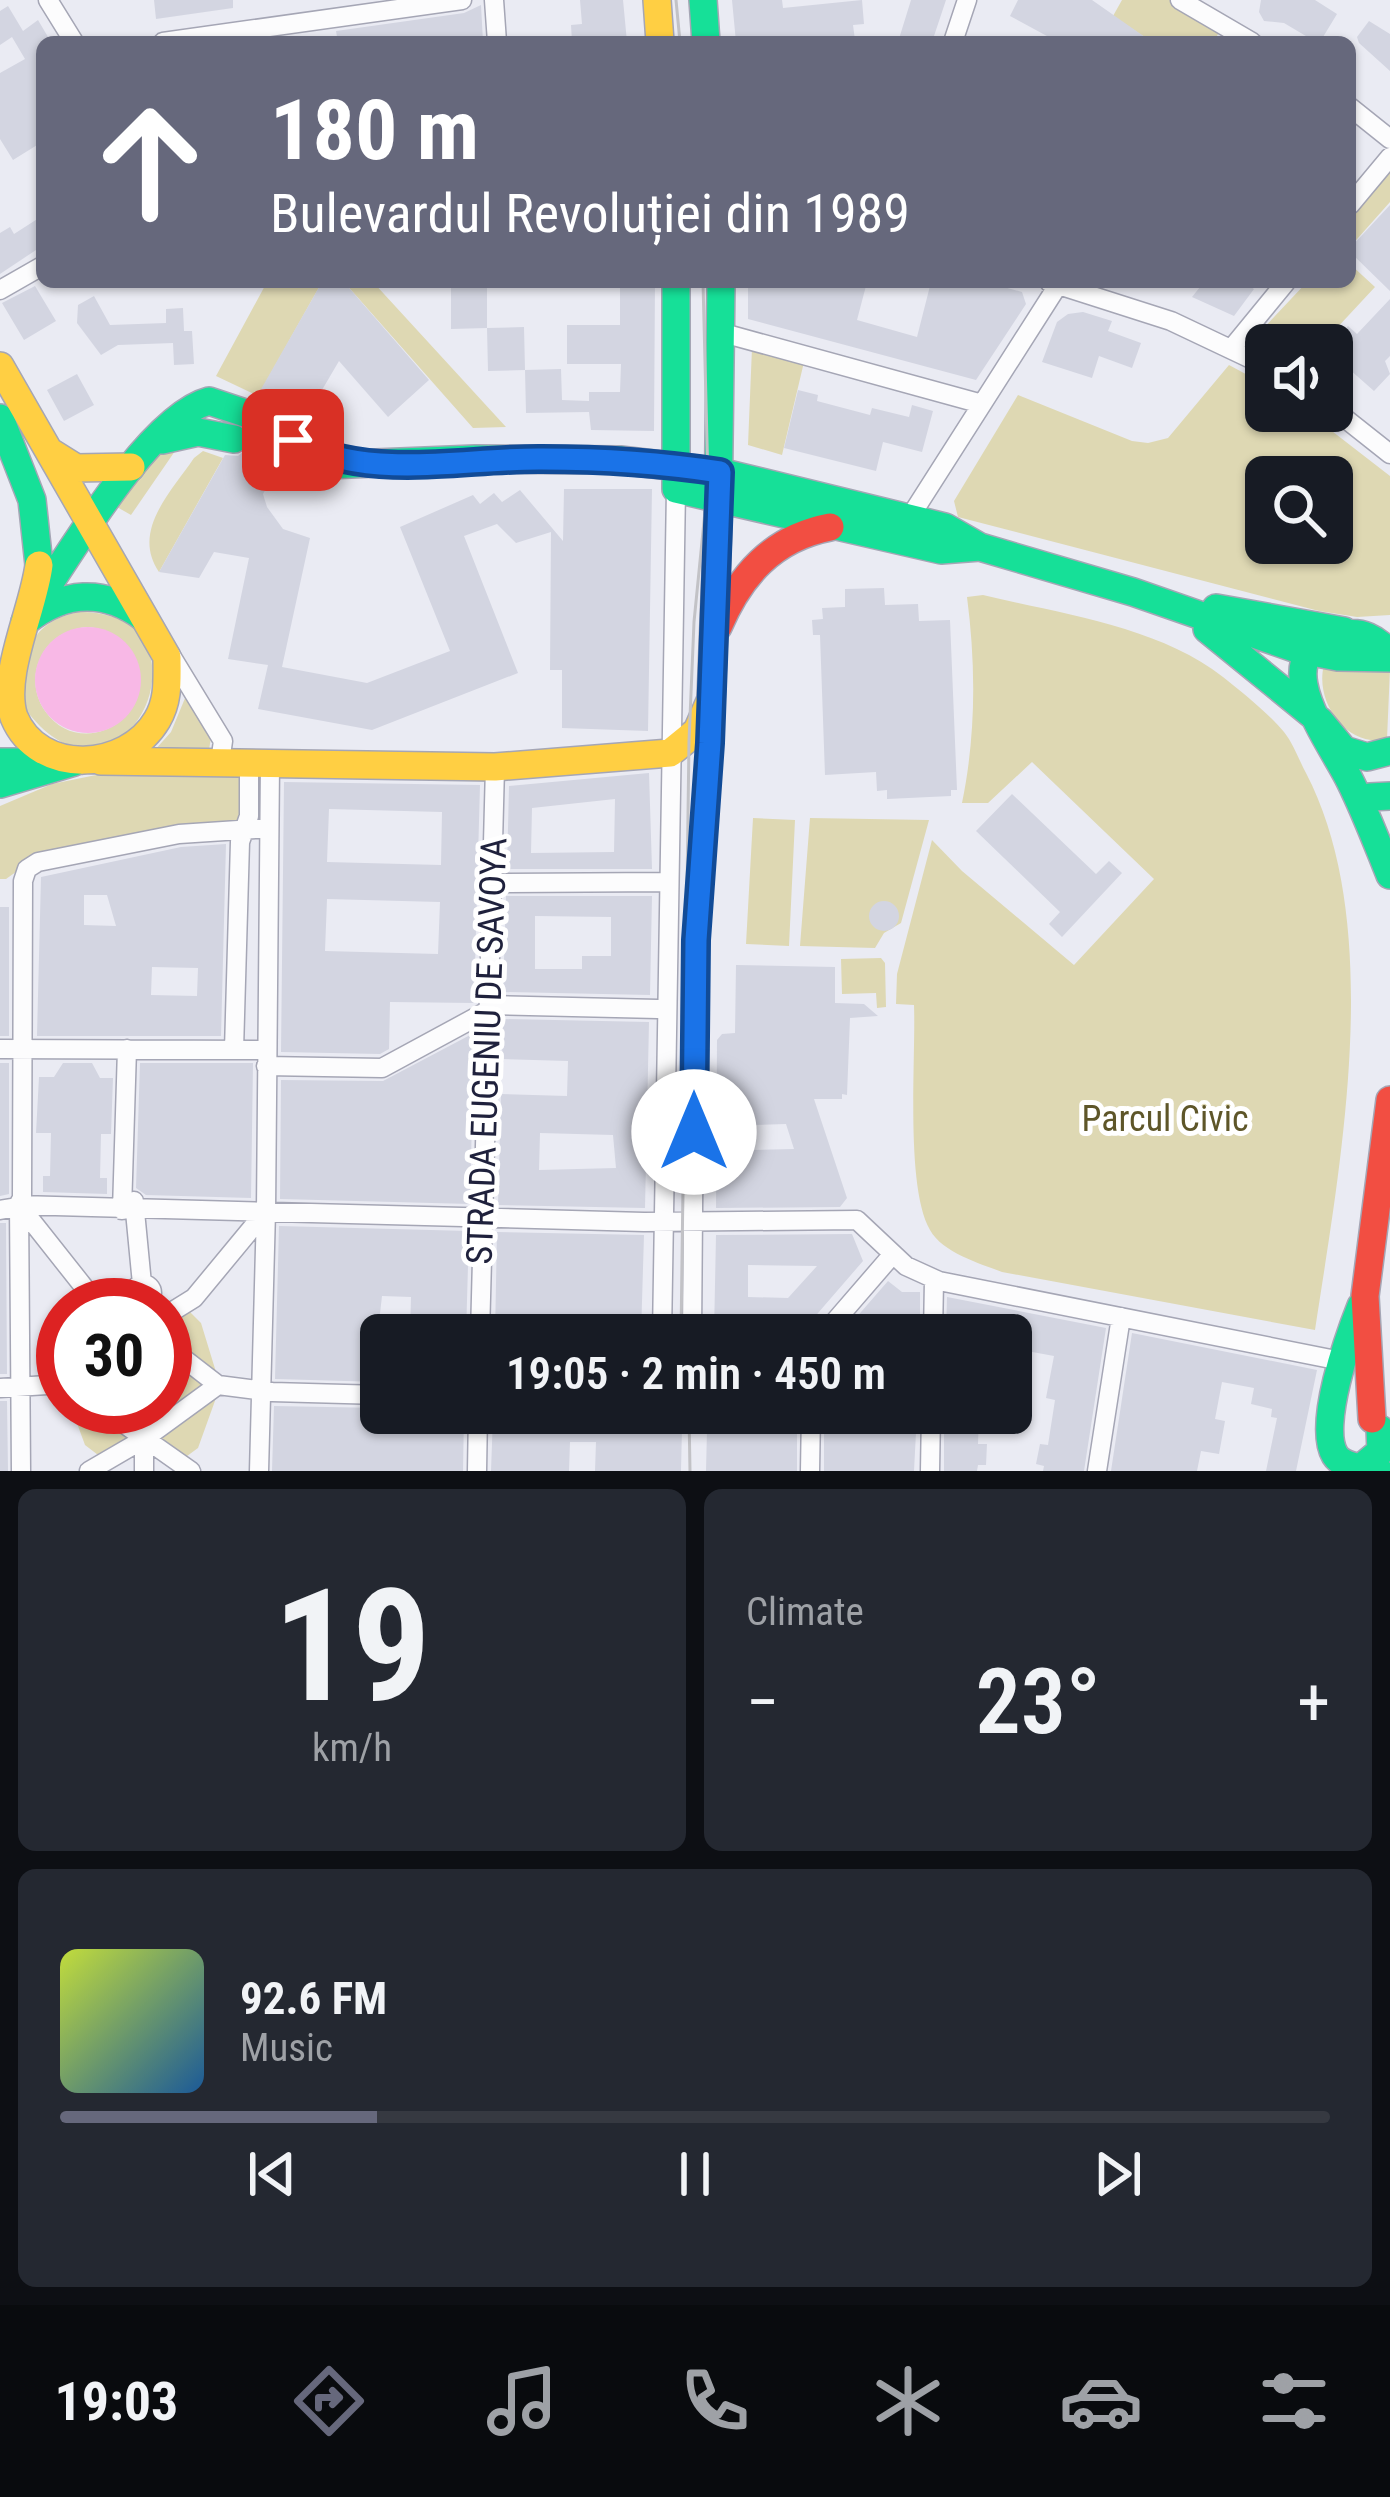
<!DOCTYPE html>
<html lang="en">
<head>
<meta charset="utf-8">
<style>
	:root { --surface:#171b24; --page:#242831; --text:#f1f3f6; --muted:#9ea1a6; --line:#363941; --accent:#66687c }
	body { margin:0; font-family:"Roboto Condensed",sans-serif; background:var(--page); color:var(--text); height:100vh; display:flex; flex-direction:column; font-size:45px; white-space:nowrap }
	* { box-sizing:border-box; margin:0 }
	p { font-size:39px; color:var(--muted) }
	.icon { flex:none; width:66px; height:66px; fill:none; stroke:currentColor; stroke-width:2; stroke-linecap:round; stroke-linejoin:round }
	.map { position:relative; height:1471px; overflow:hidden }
	.sheet { display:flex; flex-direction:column; gap:18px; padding:18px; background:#0d0f14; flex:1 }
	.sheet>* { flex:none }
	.banner { position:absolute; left:36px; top:36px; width:1320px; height:252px; border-radius:18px; box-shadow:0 3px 9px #0004; background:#66687c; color:#fff; overflow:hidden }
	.tools { position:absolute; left:1245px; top:324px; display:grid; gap:24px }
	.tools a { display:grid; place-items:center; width:108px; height:108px; border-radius:18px; background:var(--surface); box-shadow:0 3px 9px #0004; font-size:60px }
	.speed { position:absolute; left:36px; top:1278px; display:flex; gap:24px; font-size:60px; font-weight:700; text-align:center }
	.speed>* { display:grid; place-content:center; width:156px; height:156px; border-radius:50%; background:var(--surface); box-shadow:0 3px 9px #0004; line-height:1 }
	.speed .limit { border:18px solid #d22; background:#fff; color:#111 }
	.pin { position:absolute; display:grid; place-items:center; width:102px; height:102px; color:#fff; margin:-51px; border-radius:24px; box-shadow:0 6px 18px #0006 }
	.me { position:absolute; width:132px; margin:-66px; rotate:0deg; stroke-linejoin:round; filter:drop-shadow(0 0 9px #0008) }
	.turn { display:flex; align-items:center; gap:42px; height:252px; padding:0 36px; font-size:54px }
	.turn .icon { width:156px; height:156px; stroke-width:2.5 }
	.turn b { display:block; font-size:84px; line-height:102px }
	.big { font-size:90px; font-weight:600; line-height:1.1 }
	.sheet .tile { flex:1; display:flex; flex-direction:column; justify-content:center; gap:18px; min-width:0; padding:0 42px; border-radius:18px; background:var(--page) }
	.sheet .dial { align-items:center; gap:0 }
	.dial b { font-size:156px; line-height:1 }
	.song { display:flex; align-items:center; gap:36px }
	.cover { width:144px; height:144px; border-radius:18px; background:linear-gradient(135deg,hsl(70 70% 55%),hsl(210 70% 35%)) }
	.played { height:12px; border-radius:6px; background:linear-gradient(90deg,var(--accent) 25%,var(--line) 25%) }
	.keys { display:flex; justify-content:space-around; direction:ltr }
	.heat { display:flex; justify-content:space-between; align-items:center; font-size:66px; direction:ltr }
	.sheet .tiles { flex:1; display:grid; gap:18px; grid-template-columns:1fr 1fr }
	.tile:last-child { grid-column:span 2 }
	.trip { position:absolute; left:360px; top:1314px; width:672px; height:120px; border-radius:18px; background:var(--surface); box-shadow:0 3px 9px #0004; font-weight:600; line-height:120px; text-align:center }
	.dock { display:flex; height:192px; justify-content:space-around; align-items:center; background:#090b0e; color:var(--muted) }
	.dock .icon { width:84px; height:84px }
	.dock .current { color:var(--accent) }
	.dock b { font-size:54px; color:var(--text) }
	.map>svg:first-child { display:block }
</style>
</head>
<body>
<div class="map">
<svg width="1390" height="1471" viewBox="0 0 1390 1471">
	<rect width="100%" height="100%" fill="#eaebf3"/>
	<!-- green -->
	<path fill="#ded8b3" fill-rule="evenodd" d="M1122,0H1180L1224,25L1213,42H1152L1113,16Z
		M1390,157V202L1350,247V205Z
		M1350,264L1375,287L1321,345H1272L1259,333L1307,282H1350Z
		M267,282H322L258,396L216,376Z
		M344,282H373L506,427L473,428Z
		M752,348L804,362L782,455L748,445Z
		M1229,365L1266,385V411H1306L1390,476V615L1357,617L1319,611L958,517L954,501L1018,395L1132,441L1148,443L1168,438ZM1332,477V543H1266V477Z
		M184,438L131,515L117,507L160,451Z
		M203,451L223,458L159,572C131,531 171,492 194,458Z
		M983,595C1061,614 1158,626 1223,677C1243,693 1268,713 1284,732C1293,743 1299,760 1306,773C1386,927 1340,1165 1315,1330L1002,1272C979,1263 943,1253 930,1230C905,1187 916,1058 914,1005L896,1004L897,974L932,840L962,871L1074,965L1154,879L1032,762L988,803H962C976,735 976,666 967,597Z
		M79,612C227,611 122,843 23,706C28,658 22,624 79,612ZM86,627C104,628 115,634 126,648C174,706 85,768 45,711C34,695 32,674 41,657C50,638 66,630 86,627Z
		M1324,665L1390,669L1387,739C1348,749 1314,702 1324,665Z
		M188,691L212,731L209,750L154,751L171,732Z
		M101,774L241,775L242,822L27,864L6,879H0V806L52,784Z
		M753,818L795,820L789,946L746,944Z
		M810,818L929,820L901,923L884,933L875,948L800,946Z
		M881,958L885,963L886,1007L877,1008L876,993L842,994L841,959Z
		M186,1308L201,1323L216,1372L165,1340V1321Z
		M165,1350L212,1385L144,1428L107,1407H165Z
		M211,1394L216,1398L198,1448L183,1459L154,1441Z
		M71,1407H95L133,1436L102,1458L85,1445Z"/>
	<!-- water -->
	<path fill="#f8b8e6" d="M35 680a53 53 0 1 1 106 0a53 53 0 1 1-106 0Z"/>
	<!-- building -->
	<path fill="#d3d5e1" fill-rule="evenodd" d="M154,0H233V8L156,19Z
		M580,0H623L627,42H572L571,25L582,24Z
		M732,0H782L783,8L862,0L864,24L853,25L855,40L736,42Z
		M911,0H946L932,42H898Z
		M1018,0H1092L1152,42H1058L1010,16Z
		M1261,0H1315L1337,14L1320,42H1316L1284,23L1264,21L1259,12Z
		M481,5L483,42H338L336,31L464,13Z
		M8,6L23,31L38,20L51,42H42V142L13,160L0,139V73L25,59L12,37L0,45V11Z
		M1369,21L1390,34V71L1359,43L1357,37Z
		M1390,205V291L1350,252V248Z
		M42,216V246L0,274V233L10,227L14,234Z
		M322,282H344L429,380L388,417L339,361L295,436L281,435L269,445V457L278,467L263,494L267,507L283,529L310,538L282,667L367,683L450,651L400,527L473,495L480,504L494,493L502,502L520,490L563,541L564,489H652L648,731L562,728V670H550L551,532L516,543L497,524L464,536L518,673L372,730L258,709L268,665L228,659L249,558L214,552L199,578L159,572L225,455L238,456L250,446V432L259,428L266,414L256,398Z
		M620,282H655L654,431L591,430L589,412L526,413L525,370L561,369L562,400L589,401V392H620L621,364H567V325H620Z
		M748,282H867L857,320L917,337L931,282H986L1022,292L1026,304L976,380L748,319Z
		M1204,282H1244L1254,289L1234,316L1192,297Z
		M487,285V328L451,329V286Z
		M35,286L56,321L24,340L2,303Z
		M94,296L110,325L166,323V309L183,308L184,331H192L194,364L174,365L173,343L118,345L101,355L77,323L78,305Z
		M1390,299V356L1385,361L1390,374L1374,391L1340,361L1330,345L1348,326L1357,334Z
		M1083,312L1112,321L1108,331L1141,343L1132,368L1099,356L1092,378L1042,362L1057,322L1068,314Z
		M524,327L525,370L488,371L487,328Z
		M77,374L94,405L64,421L47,390Z
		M798,390L818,395L817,401L870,415L872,408L909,417L912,405L933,411L922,452L883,442L876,471L784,448Z
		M884,588L885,605L918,604L919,621L950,620L957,790H951V796L887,799V790L877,791L876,772L825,775L820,635H813L812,620L823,619L822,608L845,607V589Z
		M649,773L652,869H507L509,786ZM615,799L614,852L531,853L532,808Z
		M284,782L480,785L474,1003L390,1002L389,1049L380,1054L281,1052ZM329,809L442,812L441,865L327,862ZM327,899L440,902L438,954L325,951Z
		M1012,794L1096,874L1109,861L1122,873L1062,937L1049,924L1060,912L976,831Z
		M226,844L221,1036H37L41,877L181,847ZM84,895H107L116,926L84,925ZM152,967L198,968L197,996L151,995Z
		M506,896H652L650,995L503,992ZM535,916L611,917V956H582V969H535Z
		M869 916a15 15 0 1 1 30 0a15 15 0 1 1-30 0Z
		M0,907H9V1036H0Z
		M736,965L835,967V1003L864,1004L878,1016L850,1018L847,1095L842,1094V1099H814L847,1198L840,1207L716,1208L717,1040L722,1034L735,1033ZM786,1124L794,1149L751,1150V1125Z
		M503,1019L649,1022L645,1208L498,1205L501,1094L567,1096L568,1061L502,1059ZM540,1133L613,1135L616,1168L539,1170Z
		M474,1033L470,1204L280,1199L281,1080L383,1081Z
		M0,1063H9V1194L0,1196Z
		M63,1063H92L100,1078H113L111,1134H101L100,1178H107V1194L43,1192V1176H50L51,1133H36L39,1077H54Z
		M140,1063H253L251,1198L146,1195L136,1188Z
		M0,1223H6L7,1374H0Z
		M279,1226L469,1231L466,1335H410L411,1297L382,1296L377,1340H381V1382L275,1379Z
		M497,1232L644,1235L641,1335H495Z
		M852,1234L863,1261L799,1335L714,1334L716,1235ZM748,1265L817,1266L788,1298L748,1297Z
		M888,1281L902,1292H920V1330L901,1329V1321L860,1324L872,1335H841Z
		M947,1297L1106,1328L1084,1471H1043L1044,1466L1036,1464L1040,1444L1048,1445L1055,1400L1046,1398L1054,1356L1011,1348V1335H946Z
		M1132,1333L1317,1370L1296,1471H1266L1277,1418L1271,1417L1272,1409L1251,1404L1254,1388L1222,1382L1215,1419L1225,1421L1219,1454L1201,1451L1197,1471H1111Z
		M0,1401H7L8,1471H0Z
		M274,1406L381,1408V1413H464L463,1471H272Z
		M496,1413L670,1415L682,1428L681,1471H595L596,1442H570L569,1471H491L493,1416Z
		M831,1413H917L914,1471H824V1420L848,1421Z
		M944,1413H979L978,1444H987L986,1465H978L977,1471H944Z
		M718,1417L797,1419V1471H706L707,1430Z"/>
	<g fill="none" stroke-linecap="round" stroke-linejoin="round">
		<!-- secondary-tunnel -->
		<path stroke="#c1c3ce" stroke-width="27" stroke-dasharray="27 14" stroke-linecap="butt" d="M240,427L286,452"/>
		<!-- street casing -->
		<g stroke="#a5a6b5" stroke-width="21">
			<path id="street" d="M48,0L74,42
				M494,0L497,42
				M1180,0L1252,42
				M163,42L462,0
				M953,42L967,0
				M1350,107L1390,139
				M1350,205L1390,157
				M1049,282L1171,321L1266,366
				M0,290L42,266
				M723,333L982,404
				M1232,348L1286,282
				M1332,408L1390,454
				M910,517L1060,282
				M170,654L223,741L221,755L213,763
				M492,883L667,882
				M489,1005L658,1009
				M0,1049L266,1050
				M234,1050L240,842L249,816V763
				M266,1066L382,1068L489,1010
				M134,1201L142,1284
				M19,1205L644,1222L857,1220L906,1266L939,1281L1341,1361
				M19,1205L21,1471
				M19,1205L91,1296L106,1305
				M0,1210L17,1207L22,1198L23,881L27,869L38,862L179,834L269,828
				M122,1210L127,1049
				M134 1293a9 9 0 1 1 18 0a9 9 0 1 1-18 0Z
				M165,1316L194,1298L266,1211
				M480,1335L495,767
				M662,1335L676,489
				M692,1335L695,966L710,716
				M823,1335L893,1254
				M933,1335L934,1280
				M218,1385L272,1392L381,1395
				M0,1388L63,1384
				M100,1407L191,1471
				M683,1413L684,1415
				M704,1413V1417
				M89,1471L144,1439L218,1385L165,1344
				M144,1471V1439
				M259,1471L266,1211L270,764
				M477,1471L478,1413
				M810,1471L811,1413
				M930,1471L931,1413
				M1097,1471L1121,1317"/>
		</g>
		<!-- fast casing -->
		<g stroke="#a5a6b5" stroke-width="30">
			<path id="fast" d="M703,0L706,42
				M676,282V489L941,550L980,547
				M0,418L32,500L39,565
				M162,440L198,432L234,439
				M286,452L326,465L475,459L620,460L720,472L945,527L980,547L1133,592L1297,649L1338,657L1390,658
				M718,522L721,282
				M1216,608L1344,631
				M32,610C68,557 149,417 209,401L248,414
				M25,622C63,591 103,588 143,617
				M1207,629L1320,721L1344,750L1367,757L1390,751
				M1390,653C1376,639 1362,630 1341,635C1259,652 1332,743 1350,781C1365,811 1377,843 1390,875
				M0,762H51
				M0,784L74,762
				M1363,809L1370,797L1390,796
				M1361,1306C1349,1336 1317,1426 1335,1455C1343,1468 1365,1468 1379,1471
				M1363,1466L1381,1451L1380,1429"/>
		</g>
		<!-- slow casing -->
		<g stroke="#a5a6b5" stroke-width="30">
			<path id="slow" d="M657,0L660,42
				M0,366L167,657C167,679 169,700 157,720C127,771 39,777 14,717C0,676 34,608 39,565
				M52,453L76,468L131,467
				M101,761L495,767L670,753L697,731L711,699L718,522"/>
		</g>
		<!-- jam casing -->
		<g stroke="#a5a6b5" stroke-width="30">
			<path id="jam" d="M718,627C740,575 773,538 830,527
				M1372,1419L1365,1296L1390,1100"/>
		</g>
		<!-- street -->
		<use href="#street" stroke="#fcfcfd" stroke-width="18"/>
		<!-- fast -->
		<use href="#fast" stroke="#16e098" stroke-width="27"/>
		<!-- slow -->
		<use href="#slow" stroke="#ffcf43" stroke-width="27"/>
		<!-- jam -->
		<use href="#jam" stroke="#f24e42" stroke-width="27"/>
		<!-- tram -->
		<path stroke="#c2c2c6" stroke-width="3" d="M676,0L680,42
			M681,1335L689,741L694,622L708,481L703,282
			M689,1413L690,1471"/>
	</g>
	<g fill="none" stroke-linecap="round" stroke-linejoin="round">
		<!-- route casing -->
		<g stroke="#114b97" stroke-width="30">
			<path id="route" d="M293,440C366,482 462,458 542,459C603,459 661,463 720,472L710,743L696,940L694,1132"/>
		</g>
		<!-- route -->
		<use href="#route" stroke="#1a73e8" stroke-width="21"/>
	</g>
	<g text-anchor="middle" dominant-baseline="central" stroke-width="10" stroke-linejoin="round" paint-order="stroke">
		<!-- street labels -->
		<g font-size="36" fill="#1f213c" stroke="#fff">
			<text transform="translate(487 1051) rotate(-88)">STRADA EUGENIU DE SAVOYA</text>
		</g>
		<!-- park labels -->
		<g font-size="36" fill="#5e5629" stroke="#fff">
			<text x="1165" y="1119">Parcul Civic</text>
		</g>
	</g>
</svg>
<div class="tools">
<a><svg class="icon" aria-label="sound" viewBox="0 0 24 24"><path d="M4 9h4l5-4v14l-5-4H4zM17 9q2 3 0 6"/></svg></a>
<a><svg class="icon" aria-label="search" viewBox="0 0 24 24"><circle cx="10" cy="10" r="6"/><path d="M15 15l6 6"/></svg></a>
</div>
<div class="speed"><div class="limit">30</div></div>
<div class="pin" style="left:293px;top:440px;background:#d93025"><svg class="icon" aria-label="arrive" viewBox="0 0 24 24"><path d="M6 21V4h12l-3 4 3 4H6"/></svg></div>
<svg class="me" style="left:694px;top:1132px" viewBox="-20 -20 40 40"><circle r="19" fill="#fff"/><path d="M0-13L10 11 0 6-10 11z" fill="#1a73e8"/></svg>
<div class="trip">19:05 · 2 min · 450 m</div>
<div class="banner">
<div class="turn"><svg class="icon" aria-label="ahead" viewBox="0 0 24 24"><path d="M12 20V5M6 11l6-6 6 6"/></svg><div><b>180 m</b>Bulevardul Revoluției din 1989</div></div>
</div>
</div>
<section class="sheet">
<div class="tiles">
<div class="tile dial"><b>19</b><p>km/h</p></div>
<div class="tile"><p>Climate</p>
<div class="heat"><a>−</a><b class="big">23°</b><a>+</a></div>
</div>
<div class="tile">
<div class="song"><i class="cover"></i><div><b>92.6 FM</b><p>Music</p></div></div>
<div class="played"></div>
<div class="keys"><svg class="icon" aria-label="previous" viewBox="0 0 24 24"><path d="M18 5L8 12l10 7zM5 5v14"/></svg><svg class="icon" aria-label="pause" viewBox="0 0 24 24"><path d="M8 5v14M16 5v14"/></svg><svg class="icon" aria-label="next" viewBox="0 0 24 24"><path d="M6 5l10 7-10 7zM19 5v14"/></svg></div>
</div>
</div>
</section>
<nav class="dock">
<b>19:03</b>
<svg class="icon current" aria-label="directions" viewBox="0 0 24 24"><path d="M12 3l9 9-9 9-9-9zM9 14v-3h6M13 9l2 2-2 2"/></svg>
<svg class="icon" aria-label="music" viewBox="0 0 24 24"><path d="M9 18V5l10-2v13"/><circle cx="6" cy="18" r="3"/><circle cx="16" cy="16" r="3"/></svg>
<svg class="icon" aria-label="phone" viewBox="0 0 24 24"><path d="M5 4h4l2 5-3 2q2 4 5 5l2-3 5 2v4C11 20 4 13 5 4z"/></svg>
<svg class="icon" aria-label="climate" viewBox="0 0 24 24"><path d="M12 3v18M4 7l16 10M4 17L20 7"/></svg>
<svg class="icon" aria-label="car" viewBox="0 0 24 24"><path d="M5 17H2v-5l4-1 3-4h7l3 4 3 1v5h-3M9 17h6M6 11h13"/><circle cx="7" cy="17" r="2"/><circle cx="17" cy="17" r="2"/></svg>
<svg class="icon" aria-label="filters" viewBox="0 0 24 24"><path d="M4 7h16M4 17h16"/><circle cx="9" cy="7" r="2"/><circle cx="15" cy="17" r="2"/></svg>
</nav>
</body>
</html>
